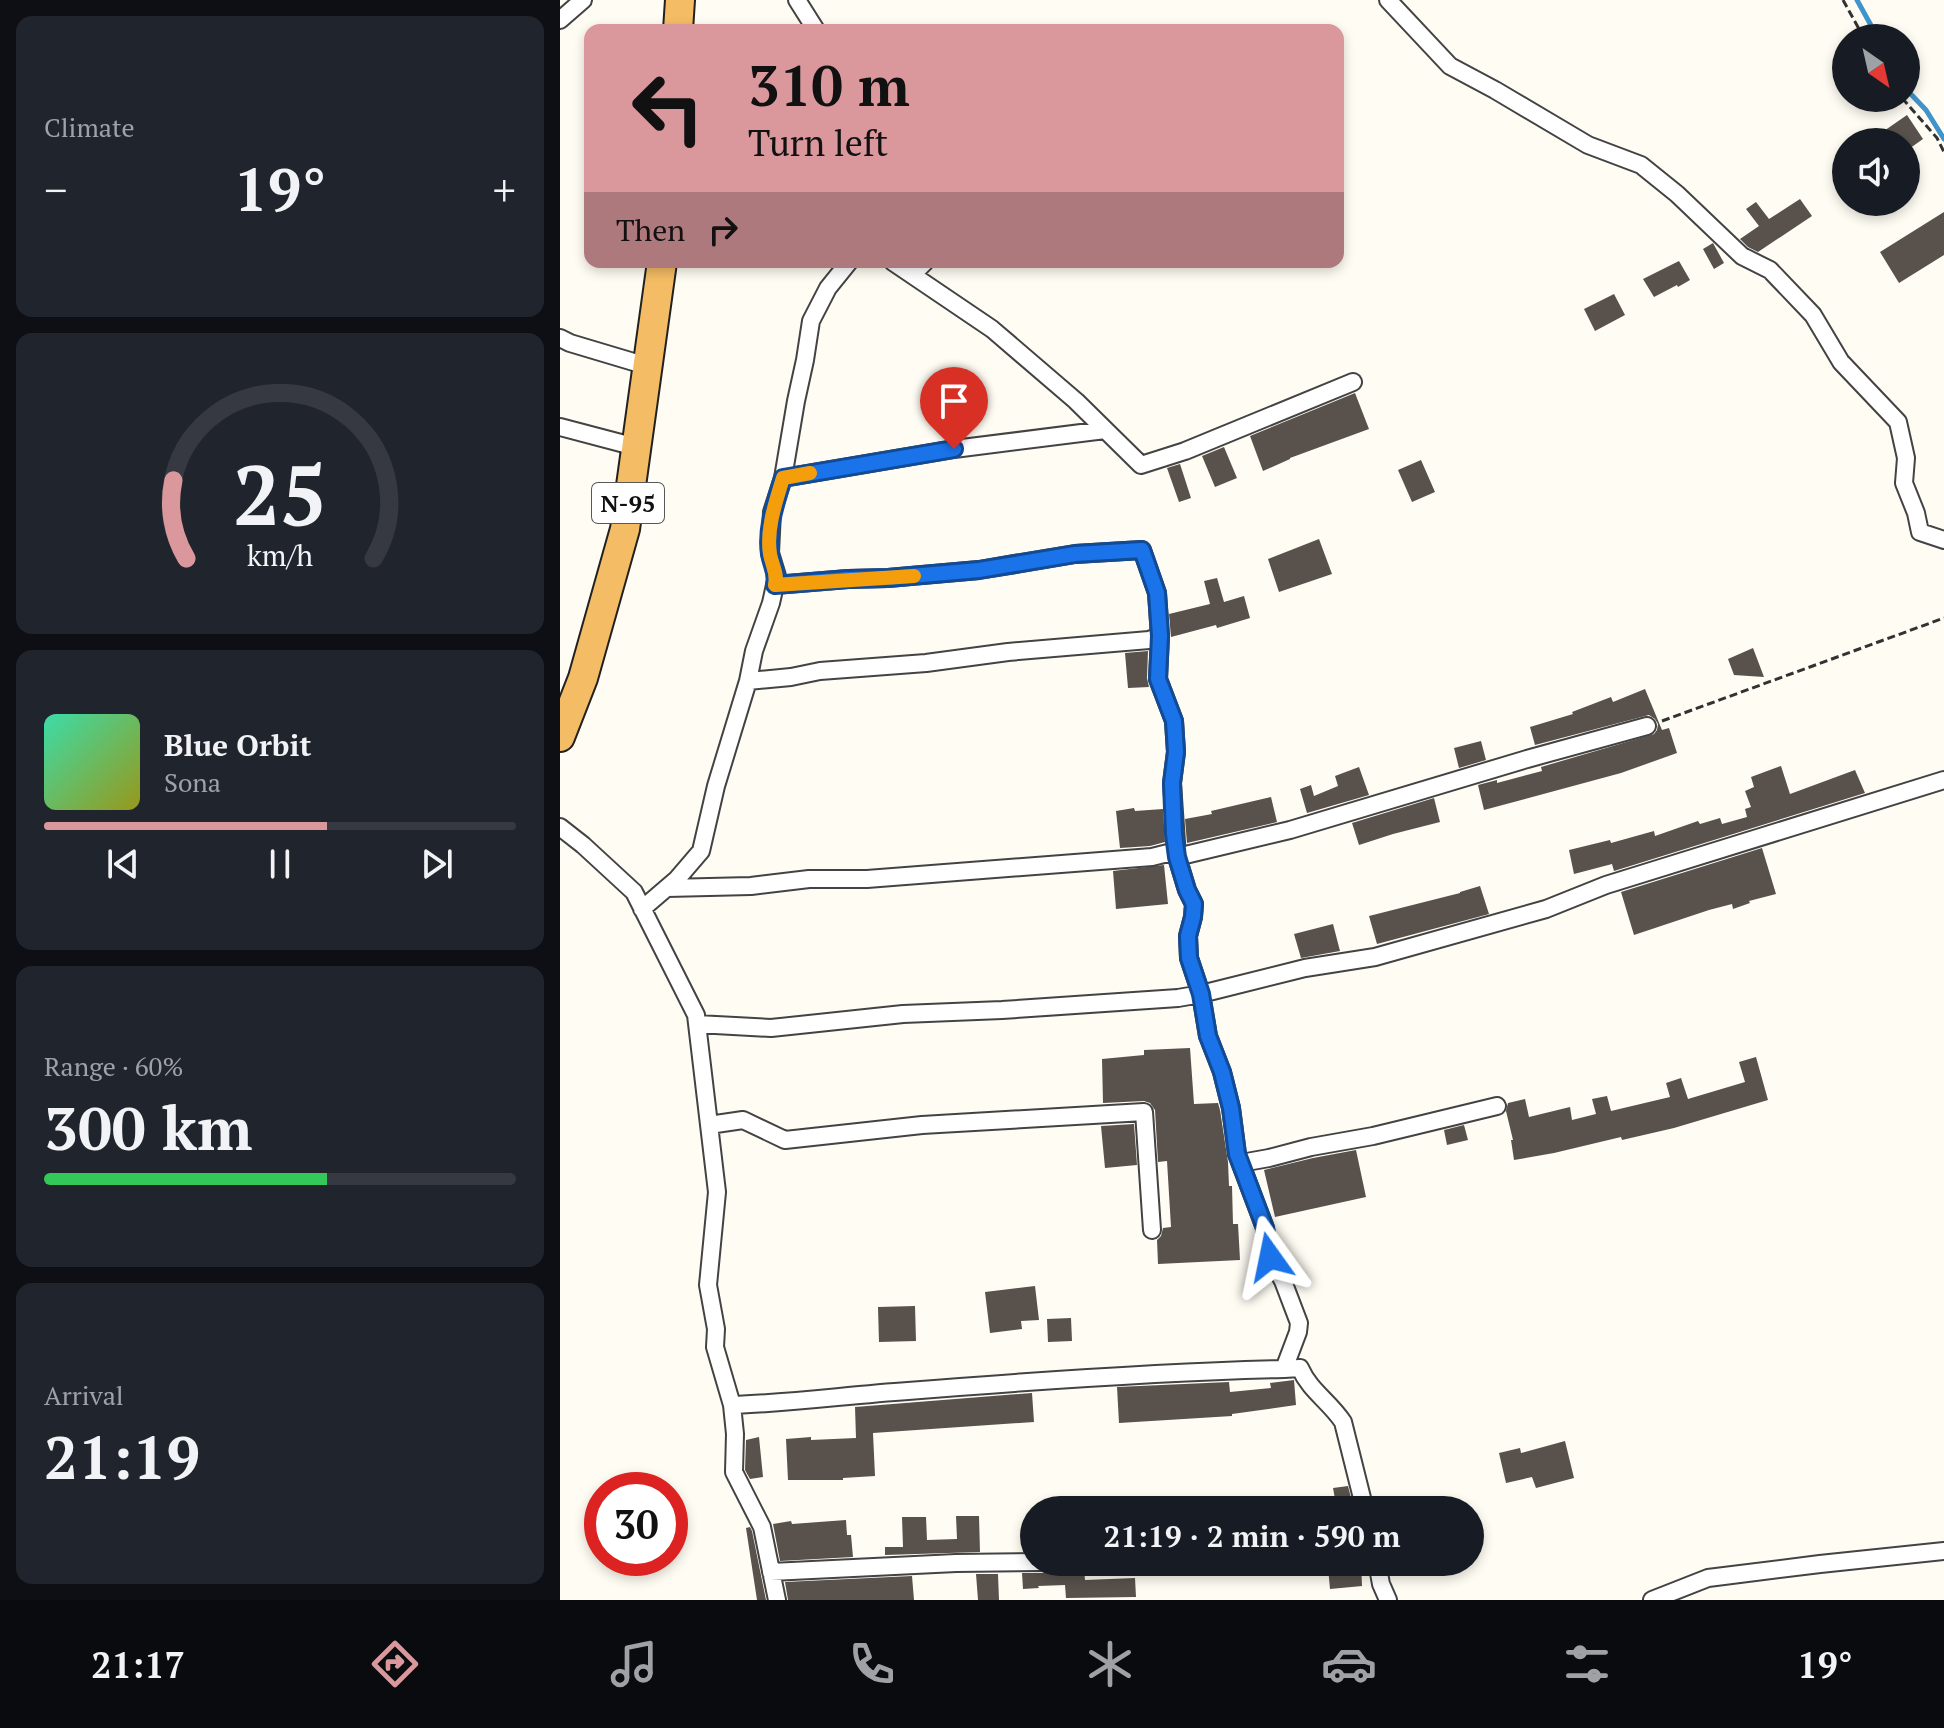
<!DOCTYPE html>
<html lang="en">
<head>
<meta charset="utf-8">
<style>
	:root { --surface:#171b24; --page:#20242c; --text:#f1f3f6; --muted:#9ea1a6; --line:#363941; --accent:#da989d }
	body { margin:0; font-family:"PT Serif",serif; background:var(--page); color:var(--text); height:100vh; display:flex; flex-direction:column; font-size:30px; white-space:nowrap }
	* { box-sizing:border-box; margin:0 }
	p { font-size:26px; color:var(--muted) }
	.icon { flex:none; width:44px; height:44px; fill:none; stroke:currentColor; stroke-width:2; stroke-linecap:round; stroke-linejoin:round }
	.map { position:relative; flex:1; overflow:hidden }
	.drawer { display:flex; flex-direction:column; gap:16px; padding:16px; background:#0d0f14; width:560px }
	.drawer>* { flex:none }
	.guide { position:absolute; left:24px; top:24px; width:760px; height:244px; border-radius:16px; box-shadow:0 4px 12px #0003; background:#da989d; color:#111; overflow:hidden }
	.needle { width:52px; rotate:146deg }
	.buttons { position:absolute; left:1272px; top:24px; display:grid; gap:16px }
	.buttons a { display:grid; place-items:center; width:88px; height:88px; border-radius:50%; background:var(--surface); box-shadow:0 4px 12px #0003; font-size:40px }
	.speed { position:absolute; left:24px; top:1472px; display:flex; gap:16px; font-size:40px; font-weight:700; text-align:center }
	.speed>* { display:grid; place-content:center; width:104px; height:104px; border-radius:50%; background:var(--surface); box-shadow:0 4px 12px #0003; line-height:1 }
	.speed .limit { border:12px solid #d22; background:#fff; color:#111 }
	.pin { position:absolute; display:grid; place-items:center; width:68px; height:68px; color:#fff; margin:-82px -34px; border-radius:50% 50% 50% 0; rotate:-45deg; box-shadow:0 0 8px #0007 }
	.pin .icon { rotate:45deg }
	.me { position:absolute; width:88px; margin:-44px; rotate:348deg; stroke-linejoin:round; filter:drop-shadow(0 0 6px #0008) }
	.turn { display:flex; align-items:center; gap:28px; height:168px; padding:0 32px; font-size:36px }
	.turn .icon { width:104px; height:104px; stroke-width:2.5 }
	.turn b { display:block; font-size:56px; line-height:68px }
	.then { display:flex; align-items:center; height:76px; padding:0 32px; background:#0003; gap:16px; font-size:30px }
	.big { font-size:60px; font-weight:700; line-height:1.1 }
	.drawer .widget { flex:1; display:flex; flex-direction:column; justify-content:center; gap:12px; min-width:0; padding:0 28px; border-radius:16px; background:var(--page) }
	.drawer .dial { align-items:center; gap:0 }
	.dial svg { height:208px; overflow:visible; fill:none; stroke:var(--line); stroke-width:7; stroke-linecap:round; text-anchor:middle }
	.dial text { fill:var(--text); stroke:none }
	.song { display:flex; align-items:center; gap:24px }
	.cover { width:96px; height:96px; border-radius:12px; background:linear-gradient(135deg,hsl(160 70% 55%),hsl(60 70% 35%)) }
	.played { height:8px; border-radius:4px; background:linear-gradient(90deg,var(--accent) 60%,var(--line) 60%) }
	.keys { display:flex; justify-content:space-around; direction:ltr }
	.heat { display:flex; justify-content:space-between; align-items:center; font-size:44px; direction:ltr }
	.charge { height:12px; border-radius:6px; background:linear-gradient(90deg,#34c759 60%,var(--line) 0) }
	.trip { position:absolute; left:460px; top:1496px; width:464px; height:80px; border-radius:40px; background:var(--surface); box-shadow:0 4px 12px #0003; font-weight:700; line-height:80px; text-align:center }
	.tabs { display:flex; height:128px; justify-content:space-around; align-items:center; background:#090b0e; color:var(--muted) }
	.tabs .icon { width:56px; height:56px }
	.tabs .active { color:var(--accent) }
	.tabs b { font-size:36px; color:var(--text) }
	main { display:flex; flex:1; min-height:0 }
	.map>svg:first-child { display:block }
</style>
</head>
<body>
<main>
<section class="drawer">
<div class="widget"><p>Climate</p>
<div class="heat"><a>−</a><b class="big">19°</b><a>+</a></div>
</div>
<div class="widget dial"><svg viewBox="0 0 100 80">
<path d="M14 69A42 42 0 1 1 86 69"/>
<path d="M14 69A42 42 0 0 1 9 39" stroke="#da989d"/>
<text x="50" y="56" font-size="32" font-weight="700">25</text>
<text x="50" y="72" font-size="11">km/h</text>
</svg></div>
<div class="widget">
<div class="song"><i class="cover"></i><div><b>Blue Orbit</b><p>Sona</p></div></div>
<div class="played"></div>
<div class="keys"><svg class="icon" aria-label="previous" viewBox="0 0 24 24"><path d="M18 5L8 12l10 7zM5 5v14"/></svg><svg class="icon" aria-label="pause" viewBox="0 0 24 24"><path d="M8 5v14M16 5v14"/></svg><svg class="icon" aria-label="next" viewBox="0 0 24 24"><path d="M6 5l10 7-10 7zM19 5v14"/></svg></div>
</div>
<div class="widget"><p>Range · 60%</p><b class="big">300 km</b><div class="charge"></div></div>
<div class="widget"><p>Arrival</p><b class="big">21:19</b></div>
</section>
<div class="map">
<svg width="1384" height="1600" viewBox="0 0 1384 1600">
	<rect width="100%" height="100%" fill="#fffcf3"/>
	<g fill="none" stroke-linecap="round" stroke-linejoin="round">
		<!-- stream -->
		<path stroke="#4094cc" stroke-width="5" d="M1297,0L1318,38
			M1346,89L1366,110L1384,139"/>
	</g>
	<!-- building -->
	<path fill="#58514c" d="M1347,115L1363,139L1346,151V142H1308Z
		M1240,199L1252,216L1198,252L1188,247L1180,239L1199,226L1186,209L1196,202L1209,219Z
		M1384,212V255L1339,283L1320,252Z
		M1153,243L1164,263L1154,269L1143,249Z
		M1119,261L1130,280L1118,287L1117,285L1094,297L1083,279Z
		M1054,294L1065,315L1035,331L1024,309Z
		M795,393L809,429L730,458V459L703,471L690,436Z
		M664,447L677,478L655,487L642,456Z
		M861,460L875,492L852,502L838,470Z
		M620,464L631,498L619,502L607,468Z
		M759,539L772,574L719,592L708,559Z
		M657,578L664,602L684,596L690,618L657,628L656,625L611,637L609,614L650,604L644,581Z
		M1193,648L1204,677L1174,675L1168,659Z
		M588,651L587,678L589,687L568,688L565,653Z
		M1085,689L1102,730L1109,728L1117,753L1061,773L924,810L918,785L937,780V783L982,771L981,767L1094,734L1097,730L1098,724L1095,719L1089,715L975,745L970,727L1013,714L1012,712L1051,697L1053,702Z
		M921,741L926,760L899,768L894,748Z
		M1221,766L1230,794L1295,770L1305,793L1054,871L1052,864L1014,874L1009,850L1050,840L1051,843L1094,831L1095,836L1138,821L1140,824L1160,818L1162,824L1187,817L1185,809L1191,807L1185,791L1194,787L1191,777Z
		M799,767L809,795L747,813L740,789L751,785L754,796L778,786L775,776Z
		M711,797L717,822L627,843L625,819L652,814L651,811Z
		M874,798L880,822L833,834L799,845L792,823Z
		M574,808L575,811L603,809L605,842L590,846L560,848L556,811Z
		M1202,848L1216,894L1189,901L1190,903L1173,909L1172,904L1149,910L1074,935L1061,892Z
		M604,865L608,904L556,909L553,871Z
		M920,886L929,914L817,944L809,916L900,893V892Z
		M773,924L780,951L741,958L734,934Z
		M630,1048L634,1104L658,1103L660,1110L668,1162L669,1186H672L673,1224H678L680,1260L598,1264L597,1240L601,1236L603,1228L611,1227L607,1161L598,1162L595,1110L590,1103L584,1101L543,1103L542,1059L584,1055V1050Z
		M1196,1057L1208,1100L1114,1128L1062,1140L1061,1137L994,1153L954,1160L951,1140H953L946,1111L948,1103L965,1099L969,1117L1010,1107L1012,1120L1036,1114L1032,1099L1047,1096L1051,1111L1110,1097L1106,1083L1121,1078L1128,1099L1185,1082L1179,1062Z
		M574,1124L577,1165L545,1168L541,1126Z
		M904,1125L908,1140L887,1145L884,1130Z
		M796,1150L806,1197L715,1217L704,1170L753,1158Z
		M475,1286L479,1320L461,1321L462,1329L430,1333L425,1292Z
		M355,1306L356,1341L319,1342L318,1307Z
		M511,1318L512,1341L488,1342L487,1319Z
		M734,1380L736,1405L672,1414V1416L559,1423L557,1387L669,1382L670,1392L711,1388L710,1383Z
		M472,1393L474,1422L313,1433L315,1476L283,1478V1480H228L226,1439L251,1437V1440L296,1438L295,1407Z
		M199,1437L203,1477L190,1479L185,1470L186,1440Z
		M1005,1441L1014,1478L976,1488L972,1477L946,1483L939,1453L960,1448L961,1453Z
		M788,1486L794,1510H777L773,1488Z
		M683,1496L684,1510H635L634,1501Z
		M396,1516H419L420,1552L325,1555V1547H343L342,1517H366L367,1540L397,1539Z
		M286,1520L287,1535H291L293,1557L220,1561L213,1524L231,1521L232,1524Z
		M190,1527L192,1531L206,1600H197L186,1528Z
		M777,1562H801L802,1586L770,1589L768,1567L777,1566Z
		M524,1567L525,1580L575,1578L576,1597L506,1598L505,1585L478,1586L479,1588L463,1589L462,1573H482L490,1569Z
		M416,1574H438L439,1600H418Z
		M352,1576L354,1600H228L225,1582Z"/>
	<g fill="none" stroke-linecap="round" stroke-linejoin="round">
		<!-- minor casing -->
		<g stroke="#434343" stroke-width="20">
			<path id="minor" d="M237,0L256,30
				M828,0L890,66L935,90L1028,145L1081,165L1117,194L1182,256L1210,270L1253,315L1281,362L1338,422L1346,458L1344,483L1356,513L1360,532L1384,540
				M0,20L23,0
				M333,262L432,329L516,401L581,465L625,451L793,382
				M353,274L365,262
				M0,338L10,343L87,366
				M0,427L76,447
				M223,478L394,449L545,430
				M188,681L231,677L260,671L366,663L448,652L589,640L600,636L597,593L582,550L515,554L419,570L328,578L288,579L215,585
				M0,827L23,845L74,892L136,1015L157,1192L148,1285L156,1329L155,1347L172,1405L175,1434L174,1472L202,1527L217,1600
				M107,888L191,886L249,879H307L592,857L608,853L617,857L730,830L967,759L1087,726
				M82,909L117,879L141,851L156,786L188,681L194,651L211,603L217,576L210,553L212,512L223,478L236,401L245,360L251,321L268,288L289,262
				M137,1024L211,1028L343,1014L442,1010L618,998L641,994L745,968L815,957L986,909L1046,885L1384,780
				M149,1125L183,1120L225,1140L362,1125L584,1112L592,1230
				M681,1163L709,1158L751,1147L813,1136L937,1106
				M724,1369L740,1368C750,1391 769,1401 783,1422L805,1510
				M172,1405C231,1403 289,1395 348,1391C473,1381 598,1372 724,1369L738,1332L739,1323L723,1281L710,1257L705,1228L677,1154L671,1108L662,1072L648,1036L641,994L629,958L628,936L633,917L634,904L627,890L617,857L612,783L616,752L614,721L598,679L600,636
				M817,1562L821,1584L828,1600
				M211,1572L396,1563L482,1562
				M1092,1600L1148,1578L1260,1564L1384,1551"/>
		</g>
		<!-- trunk casing -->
		<g stroke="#212121" stroke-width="32">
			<path id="trunk" d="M118,30L120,0
				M0,737L23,678L65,529L102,262"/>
		</g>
		<!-- path -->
		<path stroke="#323232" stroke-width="3" stroke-dasharray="8 4" stroke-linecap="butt" d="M1283,0L1304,38
			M1342,98L1377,138L1384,152
			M1102,721L1384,618"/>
		<!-- minor -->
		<use href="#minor" stroke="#fff" stroke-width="16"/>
		<!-- trunk -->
		<use href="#trunk" stroke="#f4bc64" stroke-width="28"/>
	</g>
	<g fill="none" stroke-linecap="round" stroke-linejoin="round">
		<!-- route casing -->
		<g stroke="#114b97" stroke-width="20">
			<path id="route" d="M394,449L223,478C216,501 206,529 210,554C212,566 218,573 215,585L288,579L328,578L419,570L515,554L582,550L597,593L600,636L598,679L614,721L616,752L612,783L614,834L617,857L627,890L634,904L633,917L628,936L629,958L641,994L648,1036L662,1072L671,1108L677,1154L705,1228L710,1257"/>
		</g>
		<!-- route -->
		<use href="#route" stroke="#1a73e8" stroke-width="14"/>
		<!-- slow -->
		<path stroke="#f59e0b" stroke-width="14" d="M250,473L223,478C216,501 206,529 210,554C212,566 218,573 215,585L354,576"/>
	</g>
	<g text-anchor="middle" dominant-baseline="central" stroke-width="8" stroke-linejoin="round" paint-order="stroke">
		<!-- shield labels -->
		<rect fill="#fff" stroke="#585858" stroke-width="2" x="32" y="483" width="72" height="40" rx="6"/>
		<g font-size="24" font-weight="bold" fill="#101010">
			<text x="68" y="503">N-95</text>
		</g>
	</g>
</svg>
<div class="buttons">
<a><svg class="needle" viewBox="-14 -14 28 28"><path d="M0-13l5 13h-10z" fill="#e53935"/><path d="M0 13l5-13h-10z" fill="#9ea1a6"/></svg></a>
<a><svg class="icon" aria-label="sound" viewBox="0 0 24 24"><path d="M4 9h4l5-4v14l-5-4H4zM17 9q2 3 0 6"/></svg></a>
</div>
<div class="speed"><div class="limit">30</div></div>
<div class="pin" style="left:394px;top:449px;background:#d93025"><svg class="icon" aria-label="arrive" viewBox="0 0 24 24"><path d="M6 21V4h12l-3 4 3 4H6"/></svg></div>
<svg class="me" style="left:710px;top:1257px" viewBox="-20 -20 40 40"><path d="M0-17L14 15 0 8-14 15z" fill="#1a73e8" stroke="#fff" stroke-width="4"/></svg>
<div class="trip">21:19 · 2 min · 590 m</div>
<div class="guide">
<div class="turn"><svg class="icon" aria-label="left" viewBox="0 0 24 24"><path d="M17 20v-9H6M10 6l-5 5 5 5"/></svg><div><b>310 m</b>Turn left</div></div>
<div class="then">Then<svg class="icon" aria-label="right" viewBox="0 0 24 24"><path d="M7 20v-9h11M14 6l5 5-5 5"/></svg></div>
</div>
</div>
</main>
<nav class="tabs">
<b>21:17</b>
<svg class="icon active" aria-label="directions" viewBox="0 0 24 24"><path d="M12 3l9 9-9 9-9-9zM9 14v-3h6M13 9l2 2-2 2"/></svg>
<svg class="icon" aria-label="music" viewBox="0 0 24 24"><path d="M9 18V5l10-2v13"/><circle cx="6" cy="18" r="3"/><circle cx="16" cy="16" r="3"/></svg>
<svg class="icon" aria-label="phone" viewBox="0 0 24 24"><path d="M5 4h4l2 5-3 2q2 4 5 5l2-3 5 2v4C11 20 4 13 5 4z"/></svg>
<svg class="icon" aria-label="climate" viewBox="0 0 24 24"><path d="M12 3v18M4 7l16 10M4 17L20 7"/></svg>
<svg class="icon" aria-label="car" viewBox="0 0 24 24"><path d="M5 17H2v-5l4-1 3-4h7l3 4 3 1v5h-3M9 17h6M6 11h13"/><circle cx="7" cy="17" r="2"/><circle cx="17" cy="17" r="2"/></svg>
<svg class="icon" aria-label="filters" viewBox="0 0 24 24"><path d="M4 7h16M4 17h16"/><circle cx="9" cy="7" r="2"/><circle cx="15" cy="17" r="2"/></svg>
<b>19°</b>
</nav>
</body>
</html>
